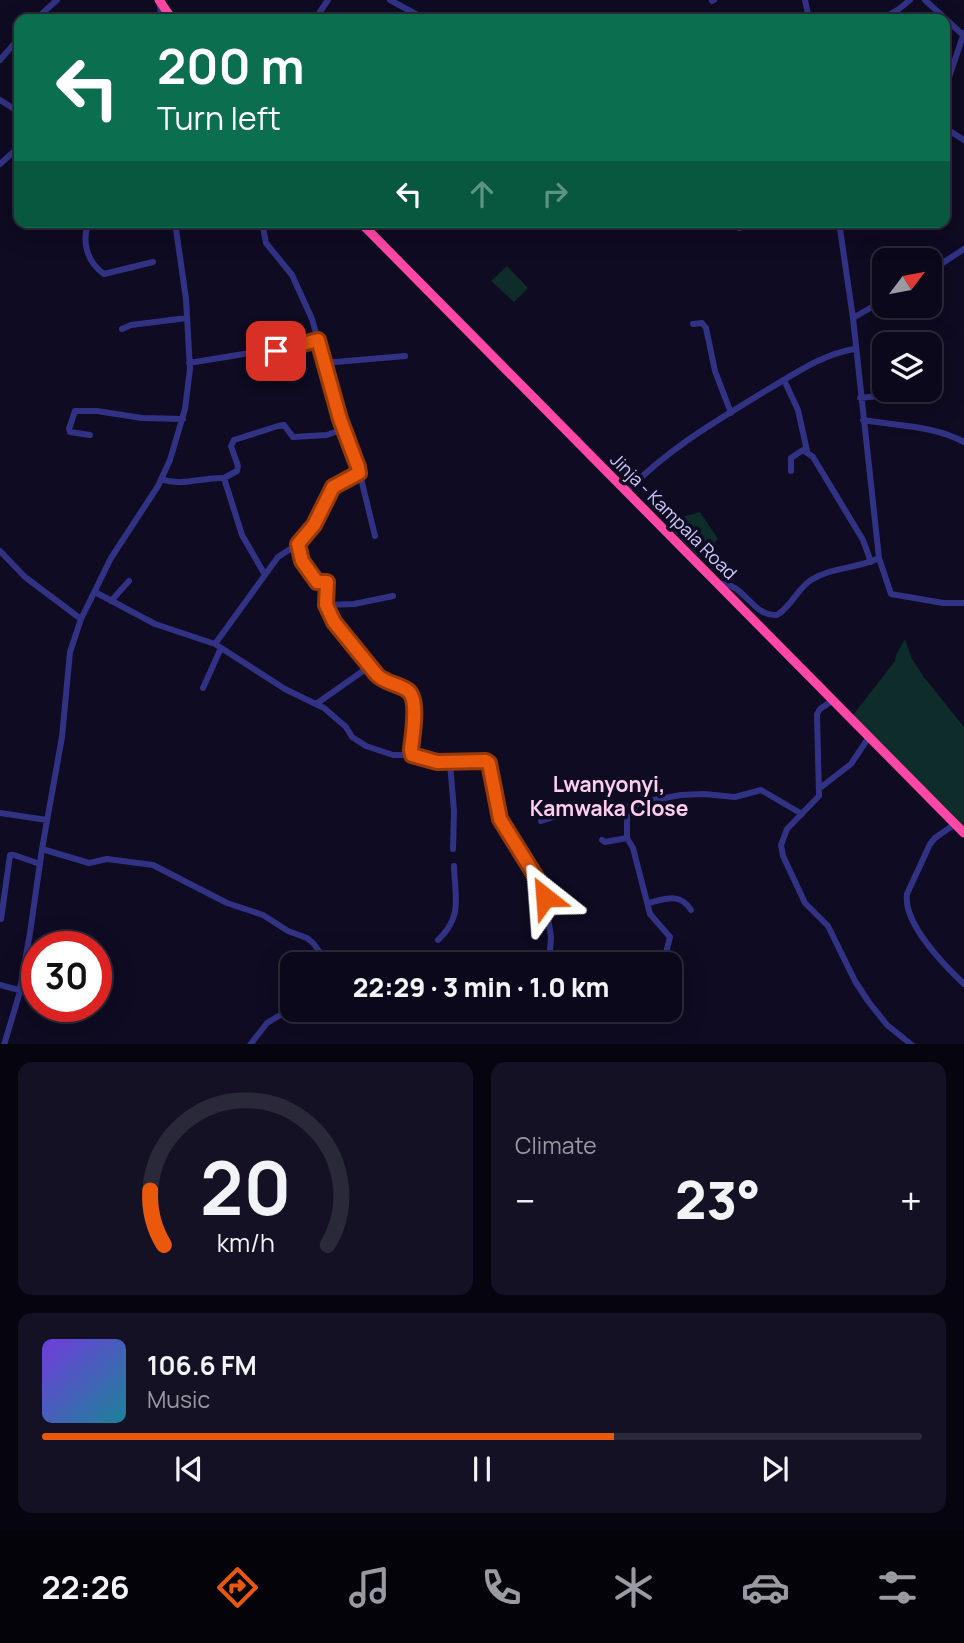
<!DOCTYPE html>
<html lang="en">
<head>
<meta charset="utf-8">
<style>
	:root { --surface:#0a081a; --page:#131123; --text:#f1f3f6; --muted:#999aa2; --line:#2a2939; --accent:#ea580c }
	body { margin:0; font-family:Manrope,sans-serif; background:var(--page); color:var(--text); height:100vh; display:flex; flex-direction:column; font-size:26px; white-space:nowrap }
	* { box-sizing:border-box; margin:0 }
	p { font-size:23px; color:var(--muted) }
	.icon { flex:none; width:38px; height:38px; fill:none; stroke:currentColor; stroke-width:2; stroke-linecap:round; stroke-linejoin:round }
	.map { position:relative; height:1044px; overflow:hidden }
	.sheet { display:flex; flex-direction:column; gap:18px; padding:18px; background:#06040e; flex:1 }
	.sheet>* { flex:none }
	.hud { position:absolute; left:14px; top:14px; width:936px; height:214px; border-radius:14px; box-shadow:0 7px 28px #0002,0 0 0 2px var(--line); background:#0b6e4f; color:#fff; overflow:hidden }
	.needle { width:46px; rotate:58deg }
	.fabs { position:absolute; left:872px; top:248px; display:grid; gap:14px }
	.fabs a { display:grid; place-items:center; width:70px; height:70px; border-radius:14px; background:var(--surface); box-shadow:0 7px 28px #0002,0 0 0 2px var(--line); font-size:35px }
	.speed { position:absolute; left:21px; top:931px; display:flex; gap:14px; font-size:35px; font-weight:700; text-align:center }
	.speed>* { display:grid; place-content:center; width:91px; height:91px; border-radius:50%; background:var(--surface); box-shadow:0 7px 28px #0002,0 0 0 2px var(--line); line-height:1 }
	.speed .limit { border:10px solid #d22; background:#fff; color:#111 }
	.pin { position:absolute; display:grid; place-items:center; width:60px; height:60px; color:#fff; margin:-30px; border-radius:14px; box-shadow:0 4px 10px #0006 }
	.me { position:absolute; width:77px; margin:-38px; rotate:332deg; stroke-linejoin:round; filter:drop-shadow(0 0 5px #0008) }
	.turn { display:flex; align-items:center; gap:24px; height:147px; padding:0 28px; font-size:32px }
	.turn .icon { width:91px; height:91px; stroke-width:2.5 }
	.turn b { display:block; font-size:49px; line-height:60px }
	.lanes { display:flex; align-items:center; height:66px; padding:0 28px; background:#0003; justify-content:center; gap:35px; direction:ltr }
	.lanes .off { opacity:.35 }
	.big { font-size:52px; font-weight:800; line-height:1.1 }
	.sheet .tile { flex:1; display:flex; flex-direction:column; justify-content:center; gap:10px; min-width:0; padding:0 24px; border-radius:14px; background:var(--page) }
	.sheet .dial { align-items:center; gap:0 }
	.dial svg { height:182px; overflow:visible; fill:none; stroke:var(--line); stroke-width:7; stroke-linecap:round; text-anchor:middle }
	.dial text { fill:var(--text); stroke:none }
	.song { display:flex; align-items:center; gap:21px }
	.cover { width:84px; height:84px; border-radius:10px; background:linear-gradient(135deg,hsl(260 70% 55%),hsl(190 70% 35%)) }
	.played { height:7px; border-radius:4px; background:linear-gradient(90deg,var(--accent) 65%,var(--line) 65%) }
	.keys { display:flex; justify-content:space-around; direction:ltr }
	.heat { display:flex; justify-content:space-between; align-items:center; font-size:38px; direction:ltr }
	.sheet .tiles { flex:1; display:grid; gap:18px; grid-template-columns:1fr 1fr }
	.tile:last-child { grid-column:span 2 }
	.trip { position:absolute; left:280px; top:952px; width:402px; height:70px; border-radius:14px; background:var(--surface); box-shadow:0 7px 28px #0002,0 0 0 2px var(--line); font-weight:800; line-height:70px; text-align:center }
	.dock { display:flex; height:112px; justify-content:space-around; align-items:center; background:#04030a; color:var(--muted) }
	.dock .icon { width:49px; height:49px }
	.dock .selected { color:var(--accent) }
	.dock b { font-size:32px; color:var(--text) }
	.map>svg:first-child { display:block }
</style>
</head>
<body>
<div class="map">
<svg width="964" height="1045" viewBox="0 0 964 1045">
	<rect width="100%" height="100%" fill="#0e0b22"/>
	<!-- green -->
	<path fill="#0e2c2a" d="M507,266L528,288L514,302L491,281Z
		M700,512L718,539L699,558L665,522Z
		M905,639L912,659L924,677L964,727V828L853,715L895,661L896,655Z"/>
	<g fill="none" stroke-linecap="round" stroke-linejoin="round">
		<!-- minor -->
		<path stroke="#323285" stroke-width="6" d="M390,0L425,19
			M805,0L809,19
			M925,0L963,35
			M712,1L714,0
			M160,3L161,19
			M36,19L57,0
			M315,19L328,0
			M882,19L899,9L910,0
			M0,60L19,38
			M945,89L964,33
			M0,100L19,112
			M945,128L964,140
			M0,164L19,147
			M89,222C81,241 87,262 104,274L153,262
			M262,222L266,243L292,275L312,319L340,419L358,466L375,536
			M739,228L755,222
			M929,272L964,249
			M853,318L884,300
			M693,324L702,323L706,328L715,371L731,413
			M122,329L131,325L187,318
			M189,363L250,353L263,354L318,340
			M324,363L405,356
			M784,380L798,410L807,451
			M860,398L895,394
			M863,420C897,426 932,425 964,442
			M90,435L70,432L69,429L75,411H97L142,418L183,419
			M791,471V458L803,450L813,457L863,540L871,562
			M224,478L237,471L238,466L231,446L234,440L278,426L284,425L293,437L327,435L343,429
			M161,479C183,487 202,477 224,478L242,535L265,575
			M627,491C669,448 716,421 767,390C796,373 821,355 854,349
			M298,544L302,561L315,580L327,582L326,605L334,622L381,679L408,691L413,696L415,704L411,750L412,755
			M0,551L25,577L81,619
			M879,558L891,594L943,603H964
			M720,584C744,582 752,617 777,615C792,606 797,589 811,580C832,567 857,569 879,558L853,318L839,222
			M95,592L155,624L215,644L285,689L324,708L346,727L352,737L366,746L393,755H412L423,759L450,763L454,811L453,849
			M111,601L129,581
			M326,605L354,604L393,596
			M215,644L278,557L301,542L314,525L333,487L359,473
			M203,688L221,648
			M832,701L820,709L817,714L819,796L787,829L781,845L783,856L805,903L828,926L855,981L868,1001L887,1025L912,1045
			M316,704L370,666
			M450,763L486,761L489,763L500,819L539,882L545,897L551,937L549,964
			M820,788L851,764L869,737
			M0,813L47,820
			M541,821L579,809L617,810L648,801L681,795L704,794L735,797L761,790L802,814
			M955,824L935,838L930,844L907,894C903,923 944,965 964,984
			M627,838L633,848L650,914L670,937L666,953L667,964
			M602,840L605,842L627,838V808
			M42,849L89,863L107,859L153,865L227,903L263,915L288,931L307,938L313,943L329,964
			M649,903C665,899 680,892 691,910
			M1,919L10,855H14L40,864
			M438,940C463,917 455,897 454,866
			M589,964L590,961L598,959
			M0,985L37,995
			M4,1045L19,995L30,933L42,849L62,737L70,652L81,619L111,558L158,486L170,460L185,409L190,369L186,299L175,222
			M250,1045L267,1023L292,1008"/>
		<!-- highway -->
		<path stroke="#ff47a6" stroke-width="9" d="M159,0L172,19
			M360,222L964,833"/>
	</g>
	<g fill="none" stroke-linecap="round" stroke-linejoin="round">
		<!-- route casing -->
		<g stroke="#983908" stroke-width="18">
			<path id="route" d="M276,351L318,340L340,419L358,467L359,473L333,487L314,525L298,544L302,561L317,582H327L326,605L334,622L377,675C385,683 398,684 407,690C420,698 412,737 411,750L412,755L437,762L486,761L489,763L500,819L539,882L545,897"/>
		</g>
		<!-- route -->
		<use href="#route" stroke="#ea580c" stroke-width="12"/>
	</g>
	<g text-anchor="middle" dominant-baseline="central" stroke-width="7" stroke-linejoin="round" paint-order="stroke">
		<!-- street labels -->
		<g font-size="18" fill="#d0ccff" stroke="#0e0b22">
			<text transform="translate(674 516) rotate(45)">Jinja - Kampala Road</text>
		</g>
		<!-- quarter labels -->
		<g font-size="21" font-weight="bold" fill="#ffceef" stroke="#0e0b22">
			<text x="609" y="784">Lwanyonyi,<tspan x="609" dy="24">Kamwaka Close</tspan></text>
		</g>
	</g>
</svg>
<div class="fabs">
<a><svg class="needle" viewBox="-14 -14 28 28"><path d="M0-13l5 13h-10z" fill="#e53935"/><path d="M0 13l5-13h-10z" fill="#999aa2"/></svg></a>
<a><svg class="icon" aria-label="layers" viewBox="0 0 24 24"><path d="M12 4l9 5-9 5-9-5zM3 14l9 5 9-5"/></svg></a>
</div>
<div class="speed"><div class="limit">30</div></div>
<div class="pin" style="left:276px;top:351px;background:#d93025"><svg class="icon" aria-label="arrive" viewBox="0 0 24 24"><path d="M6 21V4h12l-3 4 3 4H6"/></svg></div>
<svg class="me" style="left:545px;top:897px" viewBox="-20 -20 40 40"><path d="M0-17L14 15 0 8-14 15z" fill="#ea580c" stroke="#fff" stroke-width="4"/></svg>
<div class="trip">22:29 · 3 min · 1.0 km</div>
<div class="hud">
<div class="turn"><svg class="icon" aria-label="left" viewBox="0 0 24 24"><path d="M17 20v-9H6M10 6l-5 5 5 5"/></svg><div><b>200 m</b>Turn left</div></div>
<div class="lanes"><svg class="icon" aria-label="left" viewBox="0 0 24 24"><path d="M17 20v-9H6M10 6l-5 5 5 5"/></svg><svg class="icon off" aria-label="ahead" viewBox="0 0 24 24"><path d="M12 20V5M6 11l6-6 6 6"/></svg><svg class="icon off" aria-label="right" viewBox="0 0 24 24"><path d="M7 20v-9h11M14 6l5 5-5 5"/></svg></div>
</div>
</div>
<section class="sheet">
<div class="tiles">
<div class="tile dial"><svg viewBox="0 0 100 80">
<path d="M14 69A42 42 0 1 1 86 69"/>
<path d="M14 69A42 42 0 0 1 8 45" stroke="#ea580c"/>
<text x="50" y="56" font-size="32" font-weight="700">20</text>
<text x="50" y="72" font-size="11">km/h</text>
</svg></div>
<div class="tile"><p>Climate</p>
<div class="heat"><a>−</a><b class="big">23°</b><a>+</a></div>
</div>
<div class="tile">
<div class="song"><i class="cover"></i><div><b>106.6 FM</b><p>Music</p></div></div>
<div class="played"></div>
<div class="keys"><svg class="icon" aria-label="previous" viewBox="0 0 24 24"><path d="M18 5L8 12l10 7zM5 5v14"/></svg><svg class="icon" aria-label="pause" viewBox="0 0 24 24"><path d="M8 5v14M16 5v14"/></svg><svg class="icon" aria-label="next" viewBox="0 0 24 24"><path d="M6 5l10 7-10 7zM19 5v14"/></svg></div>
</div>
</div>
</section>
<nav class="dock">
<b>22:26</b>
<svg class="icon selected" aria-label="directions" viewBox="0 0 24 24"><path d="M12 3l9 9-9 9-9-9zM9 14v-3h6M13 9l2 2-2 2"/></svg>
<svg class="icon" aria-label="music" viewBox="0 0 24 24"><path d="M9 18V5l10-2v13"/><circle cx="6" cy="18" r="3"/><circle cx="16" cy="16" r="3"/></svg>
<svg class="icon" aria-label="phone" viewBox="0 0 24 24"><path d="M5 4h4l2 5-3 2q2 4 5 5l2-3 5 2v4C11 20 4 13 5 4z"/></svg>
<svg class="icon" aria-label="climate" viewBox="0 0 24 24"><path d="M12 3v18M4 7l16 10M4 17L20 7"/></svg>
<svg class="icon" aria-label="car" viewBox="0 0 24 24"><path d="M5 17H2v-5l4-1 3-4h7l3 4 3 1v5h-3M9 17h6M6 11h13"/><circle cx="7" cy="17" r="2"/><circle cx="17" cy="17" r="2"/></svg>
<svg class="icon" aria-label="filters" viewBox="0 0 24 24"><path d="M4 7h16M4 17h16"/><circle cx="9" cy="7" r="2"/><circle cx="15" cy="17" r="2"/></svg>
</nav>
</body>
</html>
